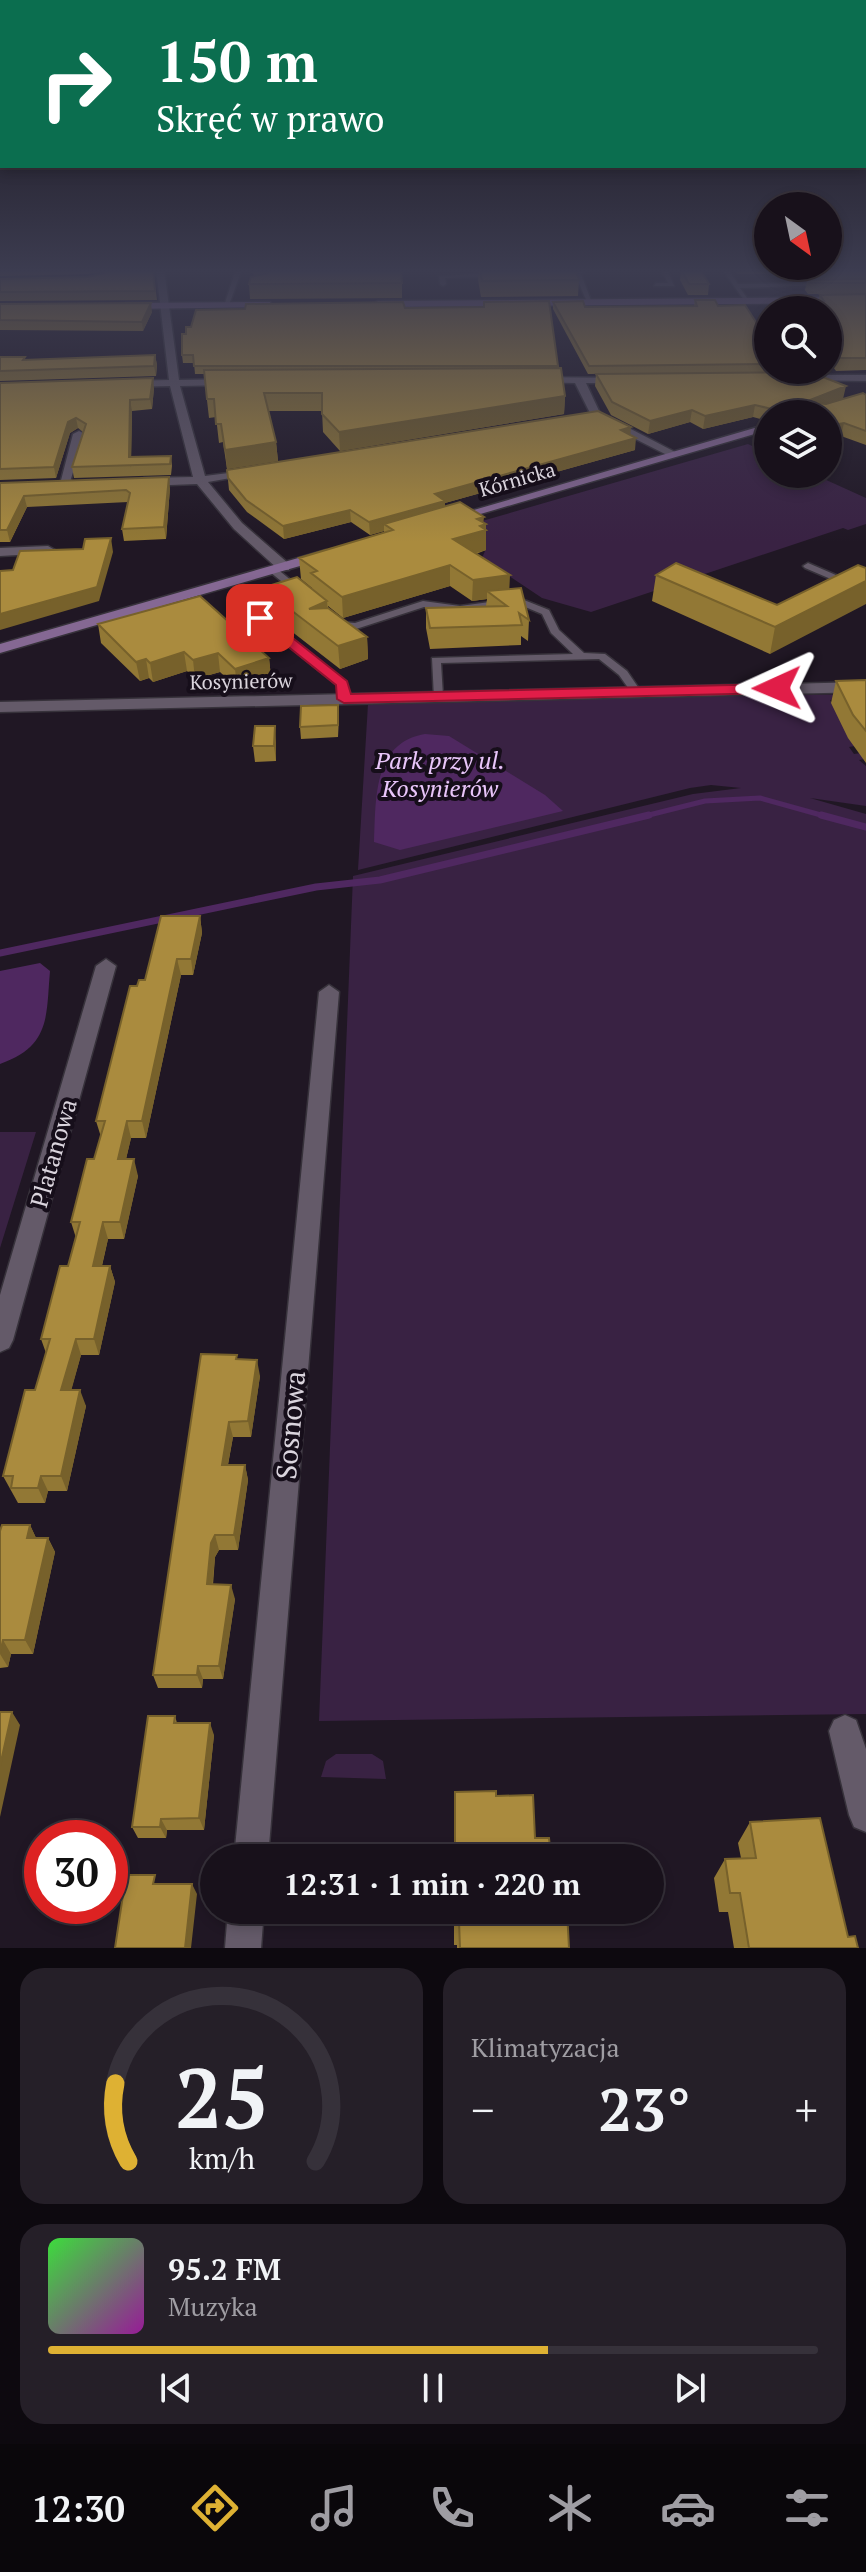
<!DOCTYPE html>
<html lang="pl">
<head>
<meta charset="utf-8">
<style>
	:root { --surface:#18111b; --page:#251f28; --text:#f1f3f6; --muted:#9f9da3; --line:#36313a; --accent:#deb133 }
	body { margin:0; font-family:"PT Serif",serif; background:var(--page); color:var(--text); height:100vh; display:flex; flex-direction:column; font-size:30px; white-space:nowrap }
	* { box-sizing:border-box; margin:0 }
	p { font-size:26px; color:var(--muted) }
	.icon { flex:none; width:44px; height:44px; fill:none; stroke:currentColor; stroke-width:2; stroke-linecap:round; stroke-linejoin:round }
	.map { position:relative; height:1948px; overflow:hidden }
	.panel { display:flex; flex-direction:column; gap:20px; padding:20px; background:#0d090f; flex:1 }
	.panel>* { flex:none }
	.banner { position:absolute; left:0px; top:0px; width:866px; height:168px; box-shadow:0 4px 12px #0003,0 0 0 2px var(--line); background:#0b6e4f; color:#fff; overflow:hidden }
	.needle { width:52px; rotate:147deg }
	.tools { position:absolute; left:754px; top:192px; display:grid; gap:16px }
	.tools a { display:grid; place-items:center; width:88px; height:88px; border-radius:50%; background:var(--surface); box-shadow:0 4px 12px #0003,0 0 0 2px var(--line); font-size:40px }
	.speed { position:absolute; left:24px; top:1820px; display:flex; gap:16px; font-size:40px; font-weight:700; text-align:center }
	.speed>* { display:grid; place-content:center; width:104px; height:104px; border-radius:50%; background:var(--surface); box-shadow:0 4px 12px #0003,0 0 0 2px var(--line); line-height:1 }
	.speed .limit { border:12px solid #d22; background:#fff; color:#111 }
	.pin { position:absolute; display:grid; place-items:center; width:68px; height:68px; color:#fff; margin:-34px; border-radius:16px; box-shadow:0 4px 12px #0006 }
	.me { position:absolute; width:88px; margin:-44px; rotate:269deg; stroke-linejoin:round; filter:drop-shadow(0 0 6px #0008) }
	.turn { display:flex; align-items:center; gap:28px; height:168px; padding:0 24px; font-size:36px }
	.turn .icon { width:104px; height:104px; stroke-width:2.5 }
	.turn b { display:block; font-size:56px; line-height:68px }
	.big { font-size:60px; font-weight:700; line-height:1.1 }
	.panel .card { flex:1; display:flex; flex-direction:column; justify-content:center; gap:12px; min-width:0; padding:0 28px; border-radius:24px; background:var(--page) }
	.panel .dial { align-items:center; gap:0 }
	.dial svg { height:208px; overflow:visible; fill:none; stroke:var(--line); stroke-width:7; stroke-linecap:round; text-anchor:middle }
	.dial text { fill:var(--text); stroke:none }
	.song { display:flex; align-items:center; gap:24px }
	.cover { width:96px; height:96px; border-radius:12px; background:linear-gradient(135deg,hsl(120 70% 55%),hsl(300 70% 35%)) }
	.played { height:8px; border-radius:4px; background:linear-gradient(90deg,var(--accent) 65%,var(--line) 65%) }
	.keys { display:flex; justify-content:space-around; direction:ltr }
	.heat { display:flex; justify-content:space-between; align-items:center; font-size:44px; direction:ltr }
	.panel .tiles { flex:1; display:grid; gap:20px; grid-template-columns:1fr 1fr }
	.card:last-child { grid-column:span 2 }
	.trip { position:absolute; left:200px; top:1844px; width:464px; height:80px; border-radius:40px; background:var(--surface); box-shadow:0 4px 12px #0003,0 0 0 2px var(--line); font-weight:700; line-height:80px; text-align:center }
	.tab-bar { display:flex; height:128px; justify-content:space-around; align-items:center; background:#0a070b; color:var(--muted) }
	.tab-bar .icon { width:56px; height:56px }
	.tab-bar .current { color:var(--accent) }
	.tab-bar b { font-size:36px; color:var(--text) }
	.map>svg:first-child { display:block }
</style>
</head>
<body>
<div class="map">
<svg width="866" height="1948" viewBox="0 0 866 1948">
	<rect width="100%" height="100%" fill="#201724"/>
	<!-- green -->
	<path fill="#392243" d="M748,444L768,454V474H813L866,498V524L848,530L843,528L591,612L542,598L482,558L485,551L480,547L486,524L482,521Z
		M805,692L807,695L866,694L830,700L855,746L849,747L854,754L861,753L865,759L859,760L866,766V806L810,798L866,814V1714L319,1721L353,876L693,794L741,788L711,785L690,788L358,870L368,704L708,694L711,697Z
		M0,1132H36L0,1248Z
		M336,1754H372L383,1761L386,1779L321,1777L326,1761Z"/>
	<!-- water -->
	<path fill="#4f2860" d="M425,734L449,736L545,795L563,811L400,850L374,842C376,801 372,743 425,734Z
		M40,963L50,971C46,1016 51,1046 0,1064V971Z"/>
	<g fill="none" stroke-linecap="round" stroke-linejoin="round">
		<!-- stream-far1 -->
		<path stroke="#4f2860" stroke-width="5" d="M641,817L705,801L760,798L828,817"/>
		<!-- stream -->
		<path stroke="#4f2860" stroke-width="7" d="M821,815L866,827
			M0,953L316,887L380,880L649,815"/>
		<!-- lane casing -->
		<g stroke="#37323b" stroke-width="3">
			<path id="lane" d="M236,269H242L229,305L224,306Z
				M581,269H587L581,274L592,303L587,302L575,274Z
				M661,269H667L674,286H654L656,283H668Z
				M722,269H728L738,284L822,283L825,285L740,288L749,301L746,303Z
				M498,273L500,276L445,278L446,284L443,286L440,284L439,276Z
				M808,563L866,588V594L805,568L803,566Z
				M270,568H276L303,590V594H297L270,572Z
				M519,598L549,610L559,630L584,653L605,654L627,671L640,690L639,692H631L619,675L599,659L441,663L443,696L438,699L434,698L432,658L573,654L551,633L542,614L518,604L460,612L424,607L356,629L336,627L330,620L335,617L343,622L355,623L423,601L460,606Z
				M256,616H264L346,682L349,699L348,701H340L337,685L256,620Z"/>
		</g>
		<!-- street casing -->
		<g stroke="#37323b" stroke-width="3">
			<path id="street" d="M156,269H164L179,380L232,379L237,382L232,385L180,386L205,476L259,469V473L208,482L242,523L289,564V570H279L234,529L197,484L144,486L138,482L144,478L193,477L170,386L128,387L123,384L128,381L169,380Z
				M800,375H866V381L796,380L795,378Z
				M536,377L624,378V382L620,383H586L600,413L679,454L669,456L592,417L575,383L532,382V378Z
				M79,431L85,434L69,485L59,488L73,434Z
				M48,546L55,550L53,553L0,556V548Z
				M866,682V692L0,712V702Z
				M106,959L116,966L13,1340L9,1348L0,1352V1295L96,966Z
				M329,985L339,992L268,1858H234L319,992Z
				M845,1715L856,1720L866,1749V1832L854,1827L849,1815L829,1731L834,1720Z
				M228,1910H264L261,1948H225Z"/>
		</g>
		<!-- secondary casing -->
		<g stroke="#37323b" stroke-width="3">
			<path id="secondary" d="M866,297V303L378,307L374,304L378,301Z
				M270,302L273,307L126,309L121,306L126,303Z
				M768,424V430L453,522L443,519Z
				M326,550L333,554L331,557L0,653V644Z"/>
		</g>
		<!-- lane -->
		<use href="#lane" fill="#645a69" fill-rule="evenodd"/>
		<!-- street -->
		<use href="#street" fill="#645a69" fill-rule="evenodd"/>
		<!-- secondary -->
		<use href="#secondary" fill="#856893" fill-rule="evenodd"/>
	</g>
	<!-- wall -->
	<path fill="#927835" d="M0,269H115L89,274L0,276Z
		M153,269L157,300L0,301V279L88,277Z
		M250,269H460H402V298L250,299L249,284L254,276L253,273H250Z
		M476,269H575L579,280L578,296L481,297L478,280L479,272H477Z
		M681,269L709,284L708,295H688L680,280Z
		M734,269H866V370L836,371L828,360V310H791L792,303L818,301L820,295L866,294H808L805,290L807,281H797L792,274H738Z
		M695,300L718,306L768,341V370H781V372L588,374L553,309V302L585,307L694,306Z
		M484,302L558,366L565,396L564,414L340,451L323,432L322,411H269L276,442L278,461L227,469L223,442L219,443L216,417L209,418L204,374H195L194,363H183L182,355L405,308L483,307Z
		M0,304L152,312L143,331L0,330Z
		M155,355L157,365L156,376L0,381V357L25,360Z
		M596,374L843,399L866,395V445L841,436L828,439V414H768V421L753,417L703,429L690,422L648,434L611,415L595,386Z
		M0,383L154,388L152,409L132,411L131,457L171,456L172,466L171,475L74,478L72,467L83,432L78,428L70,433L56,478L0,480Z
		M631,435L635,450L445,503V506L486,524V550L476,554L509,589L529,620L528,641L521,636V645L430,649L426,628V608L486,606L487,599L472,601L450,586L343,618L328,606V608L367,637L368,659L340,669L264,610L262,588L312,589V588L301,579L299,558L384,533V531L370,535L351,522L284,539L247,512L229,490L227,470Z
		M0,483L170,488L166,539L124,541L122,529L128,502L27,507L10,542H0Z
		M858,565L770,654L652,601L656,575L777,605Z
		M98,624L269,658L271,677L237,688L220,672L195,679L187,671L153,682L149,678L140,681L101,643Z
		M866,680V763L848,738L831,703L836,681Z
		M339,717L338,737L301,739L300,727Z
		M276,742V761L255,762L253,746Z
		M200,916L202,933L193,975H181L146,1138H131L126,1159L138,1176L124,1239H108L102,1266H110L115,1282L99,1355H81L71,1390L86,1406L67,1491H48L45,1503H18L3,1476L35,1390L46,1353L41,1339L68,1266L76,1238L71,1222L94,1159L101,1137L96,1121L137,986L145,980Z
		M238,1359L260,1376L251,1437H233L228,1465H245L248,1480L238,1550H219L215,1557L213,1585L235,1599L223,1679H203L202,1688H158L153,1675Z
		M30,1525L36,1538H48L55,1552L33,1654H11L8,1667L0,1668V1531Z
		M175,1716L177,1723L214,1735L204,1830H167L166,1838H138L132,1827Z
		M455,1792L496,1796L535,1838L551,1858H454Z
		M750,1822L848,1937L858,1948H734L728,1912H719L714,1878L725,1859L741,1858L738,1843Z
		M454,1910H567L569,1948H457V1945H454Z"/>
	<!-- shaded-wall -->
	<path fill="#77612b" d="M88,269H115L89,274Z
		M151,303L152,312L143,331L142,322Z
		M155,355L157,365L156,376L154,366Z
		M153,378L154,388L152,409L150,399Z
		M846,386L843,399L803,414L805,402Z
		M565,396L564,414L340,451L339,432Z
		M130,400L132,411L131,468L129,457Z
		M755,405L753,417L703,429L705,416Z
		M692,410L690,422L648,434L650,421Z
		M76,418L78,428L70,433L56,478L54,467L68,422Z
		M844,423L841,436L828,439V426Z
		M631,427L630,439L621,430Z
		M636,438L635,450L445,503V513L384,524V531L370,535L369,522L435,494Z
		M276,442L278,461L227,469L225,450Z
		M169,477L170,488L166,539L164,527Z
		M24,496L27,507L10,542L7,530Z
		M350,510L351,522L284,539L283,526Z
		M484,517L483,525L486,524V550L453,560V539L477,519Z
		M111,538L113,552L99,601L0,630V614Z
		M450,565V586L343,618L342,597Z
		M510,575L509,596L487,591V599L472,601L473,580Z
		M866,581V604L770,654L775,627Z
		M327,601L329,623L309,609Z
		M367,637L368,659L340,669L338,646Z
		M184,652L187,671L153,682L150,663Z
		M218,653L220,672L195,679L193,660Z
		M269,658L271,677L237,688L235,669Z
		M146,659L149,678L140,681L136,662Z
		M275,726L276,742V761L274,746Z
		M200,916L202,933L193,975L191,959Z
		M177,959L181,975L146,1138L142,1121Z
		M127,1121L131,1138L122,1176L118,1159Z
		M134,1159L138,1176L124,1239L120,1222Z
		M103,1222L108,1239L98,1282L93,1266Z
		M110,1266L115,1282L99,1355L94,1339Z
		M76,1339L81,1355L67,1406L61,1390Z
		M257,1360L260,1376L251,1437L248,1421Z
		M80,1390L86,1406L67,1491L61,1476Z
		M229,1422L233,1437L225,1480L222,1465Z
		M245,1465L248,1480L238,1550L234,1535Z
		M41,1476L48,1491L45,1503L38,1488Z
		M30,1525L37,1540L27,1538Z
		M215,1535L219,1550L215,1557L211,1599L207,1584L211,1543Z
		M48,1538L55,1552L33,1654L25,1640Z
		M231,1585L235,1599L223,1679L219,1666Z
		M3,1640L11,1654L8,1667L0,1654Z
		M198,1666L203,1679L202,1688L197,1675Z
		M12,1712L20,1725L0,1817V1766Z
		M210,1723L214,1735L204,1830L199,1818Z
		M161,1819L167,1830L166,1838L160,1827Z
		M192,1884L197,1894L191,1948H185Z"/>
	<!-- building -->
	<path fill="#aa8b3e" stroke="#77612b" stroke-width="2" d="M121,269H153L155,291L0,292V279L88,277Z
		M253,269H401L402,283L249,284L251,277L268,273Z
		M480,269H575L579,280L482,281Z
		M681,269H700L709,284H689Z
		M798,269H866V270H799Z
		M866,279V283H810L807,280Z
		M866,294V358H839L828,345V310H798L792,303L824,301L820,295Z
		M695,300H715L718,306L745,305L768,341V364L589,366L553,302L583,301L585,307L697,306Z
		M549,301L558,366H194L193,355H182V334H186V327H191L196,310L245,309L246,304L403,302L405,308L484,307V302Z
		M151,303L142,322L0,320V304Z
		M155,355L154,366L0,371V357H25L23,360Z
		M561,368L565,396L339,432L322,414V393H264L276,442L225,450L221,424H216L214,399H207L204,370Z
		M810,372L846,386L805,402L826,404L863,393L866,395V431L844,423L828,426V414H778L773,412L772,409L755,405L705,416L692,410L650,421L612,402L596,374Z
		M153,378L150,399L130,400L129,457L171,456L170,464L72,467L86,424L76,418L68,422L54,467L0,469V383Z
		M598,411L631,427L621,430L636,438L435,494L445,501L369,522L350,510L283,526L246,500L228,478L227,470Z
		M169,477L164,527L122,529L130,493L126,490L24,496L7,530H0V483Z
		M460,502L484,517L477,519L486,524L480,526L486,530L453,539L510,575L473,580L450,565L342,597L311,573L317,571L299,558L393,530L384,524Z
		M111,538L97,587L0,614V571L13,570L20,551L83,549L85,539Z
		M676,563L777,605L858,565L866,568V581L775,627L656,575Z
		M297,577L327,601L309,609L328,608L367,637L338,646L262,588Z
		M521,588L529,620L519,613L522,625L430,628L426,608L507,606L487,591Z
		M200,596L269,658L235,669L218,653L193,660L184,652L150,663L146,659L136,662L98,624Z
		M866,680V731L853,715L836,681Z
		M338,705V725L300,727L301,706Z
		M255,726H275L274,746H253Z
		M161,916H200L191,959H177L142,1121H127L118,1159H134L120,1222H103L93,1266H110L94,1339H76L61,1390H80L61,1476H41L38,1488H11L13,1476H3L25,1390H35L50,1339H41L60,1266H68L80,1222H71L87,1159H94L105,1121H96L130,986H137L139,980H145Z
		M201,1354L237,1355L236,1359L257,1360L248,1421L229,1422L222,1465H245L234,1535H215L211,1543L207,1584L231,1585L219,1666H198L197,1675H153Z
		M2,1525H30L27,1538H48L25,1640H3L0,1653V1531Z
		M0,1712H12L0,1766Z
		M148,1716H175L174,1723H210L199,1818L161,1819L160,1827H132Z
		M496,1791V1796L533,1795L535,1838H549L551,1858H455V1792Z
		M820,1818L848,1937L855,1936L858,1948H749L740,1893H730L725,1859L756,1858L750,1822Z
		M126,1875H155L153,1884H192L185,1948H115Z
		M455,1910H567L569,1948H460L459,1921H455Z"/>
	<!-- sky -->
	<linearGradient id="sky" x2="0" y2="1"><stop stop-color="#120d14"/><stop offset="0.5" stop-color="#3c3c50"/><stop offset="1" stop-color="#3c3c50" stop-opacity="0"/></linearGradient>
	<rect width="866" height="542" fill="url(#sky)"/>
	<!-- route -->
	<path fill="#e11d48" stroke="#92132f" stroke-width="2" d="M256,616H265L347,681L351,694L777,684L784,688L777,693L344,703L337,699L336,685L256,621Z"/>
	<g text-anchor="middle" dominant-baseline="central" stroke-width="8" stroke-linejoin="round" paint-order="stroke">
		<!-- far-street labels -->
		<g font-size="20" fill="#dad4dd" stroke="#160e1a">
			<text transform="translate(517 479) rotate(-16)">Kórnicka</text>
			<text transform="translate(241 681) rotate(-1)">Kosynierów</text>
		</g>
		<!-- park labels -->
		<g font-size="24" font-style="italic" fill="#e9c6fa" stroke="#160e1a">
			<text x="440" y="760">Park przy ul.<tspan x="440" dy="28">Kosynierów</tspan></text>
		</g>
		<!-- street labels -->
		<g font-size="24" fill="#dad4dd" stroke="#160e1a">
			<text transform="translate(53 1153) rotate(-74)">Platanowa</text>
		</g>
		<!-- near-street labels -->
		<g font-size="28" fill="#dad4dd" stroke="#160e1a">
			<text transform="translate(290 1425) rotate(-85)">Sosnowa</text>
		</g>
	</g>
</svg>
<div class="tools">
<a><svg class="needle" viewBox="-14 -14 28 28"><path d="M0-13l5 13h-10z" fill="#e53935"/><path d="M0 13l5-13h-10z" fill="#9f9da3"/></svg></a>
<a><svg class="icon" aria-label="search" viewBox="0 0 24 24"><circle cx="10" cy="10" r="6"/><path d="M15 15l6 6"/></svg></a>
<a><svg class="icon" aria-label="layers" viewBox="0 0 24 24"><path d="M12 4l9 5-9 5-9-5zM3 14l9 5 9-5"/></svg></a>
</div>
<div class="speed"><div class="limit">30</div></div>
<div class="pin" style="left:260px;top:618px;background:#d93025"><svg class="icon" aria-label="arrive" viewBox="0 0 24 24"><path d="M6 21V4h12l-3 4 3 4H6"/></svg></div>
<svg class="me" style="left:777px;top:688px" viewBox="-20 -20 40 40"><path d="M0-17L14 15 0 8-14 15z" fill="#e11d48" stroke="#fff" stroke-width="4"/></svg>
<div class="trip">12:31 · 1 min · 220 m</div>
<div class="banner">
<div class="turn"><svg class="icon" aria-label="right" viewBox="0 0 24 24"><path d="M7 20v-9h11M14 6l5 5-5 5"/></svg><div><b>150 m</b>Skręć w prawo</div></div>
</div>
</div>
<section class="panel">
<div class="tiles">
<div class="card dial"><svg viewBox="0 0 100 80">
<path d="M14 69A42 42 0 1 1 86 69"/>
<path d="M14 69A42 42 0 0 1 9 39" stroke="#deb133"/>
<text x="50" y="56" font-size="32" font-weight="700">25</text>
<text x="50" y="72" font-size="11">km/h</text>
</svg></div>
<div class="card"><p>Klimatyzacja</p>
<div class="heat"><a>−</a><b class="big">23°</b><a>+</a></div>
</div>
<div class="card">
<div class="song"><i class="cover"></i><div><b>95.2 FM</b><p>Muzyka</p></div></div>
<div class="played"></div>
<div class="keys"><svg class="icon" aria-label="previous" viewBox="0 0 24 24"><path d="M18 5L8 12l10 7zM5 5v14"/></svg><svg class="icon" aria-label="pause" viewBox="0 0 24 24"><path d="M8 5v14M16 5v14"/></svg><svg class="icon" aria-label="next" viewBox="0 0 24 24"><path d="M6 5l10 7-10 7zM19 5v14"/></svg></div>
</div>
</div>
</section>
<nav class="tab-bar">
<b>12:30</b>
<svg class="icon current" aria-label="directions" viewBox="0 0 24 24"><path d="M12 3l9 9-9 9-9-9zM9 14v-3h6M13 9l2 2-2 2"/></svg>
<svg class="icon" aria-label="music" viewBox="0 0 24 24"><path d="M9 18V5l10-2v13"/><circle cx="6" cy="18" r="3"/><circle cx="16" cy="16" r="3"/></svg>
<svg class="icon" aria-label="phone" viewBox="0 0 24 24"><path d="M5 4h4l2 5-3 2q2 4 5 5l2-3 5 2v4C11 20 4 13 5 4z"/></svg>
<svg class="icon" aria-label="climate" viewBox="0 0 24 24"><path d="M12 3v18M4 7l16 10M4 17L20 7"/></svg>
<svg class="icon" aria-label="car" viewBox="0 0 24 24"><path d="M5 17H2v-5l4-1 3-4h7l3 4 3 1v5h-3M9 17h6M6 11h13"/><circle cx="7" cy="17" r="2"/><circle cx="17" cy="17" r="2"/></svg>
<svg class="icon" aria-label="filters" viewBox="0 0 24 24"><path d="M4 7h16M4 17h16"/><circle cx="9" cy="7" r="2"/><circle cx="15" cy="17" r="2"/></svg>
</nav>
</body>
</html>
